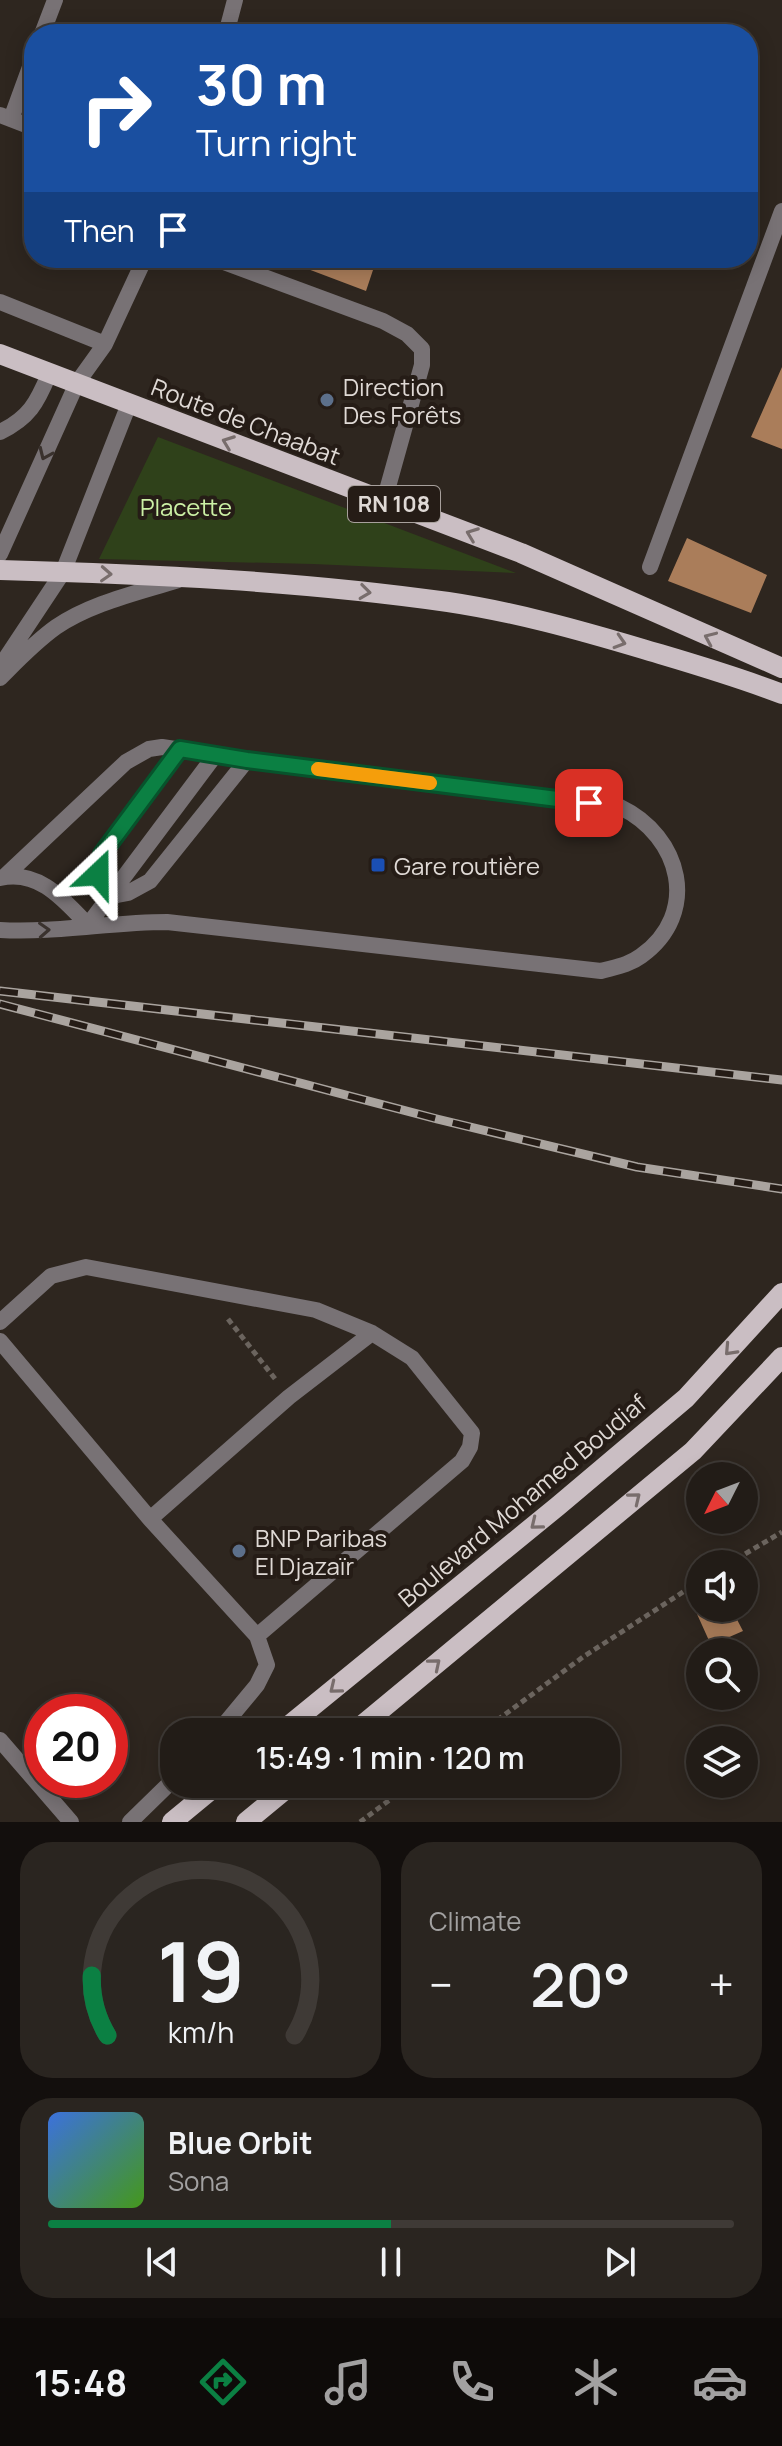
<!DOCTYPE html>
<html lang="en">
<head>
<meta charset="utf-8">
<style>
	:root { --surface:#221c17; --page:#2a2520; --text:#f1f3f6; --muted:#a2a1a1; --line:#3f3a36; --accent:#0b8043 }
	body { margin:0; font-family:Manrope,sans-serif; background:var(--page); color:var(--text); height:100vh; display:flex; flex-direction:column; font-size:30px; white-space:nowrap }
	* { box-sizing:border-box; margin:0 }
	p { font-size:26px; color:var(--muted) }
	.icon { flex:none; width:44px; height:44px; fill:none; stroke:currentColor; stroke-width:2; stroke-linecap:round; stroke-linejoin:round }
	.map { position:relative; height:1822px; overflow:hidden }
	.details { display:flex; flex-direction:column; gap:20px; padding:20px; background:#130f0d; flex:1 }
	.details>* { flex:none }
	.hud { position:absolute; left:24px; top:24px; width:734px; height:244px; border-radius:32px; box-shadow:0 4px 20px #0003,0 0 0 2px var(--line); background:#1a4fa0; color:#fff; overflow:hidden }
	.needle { width:52px; rotate:228deg }
	.tools { position:absolute; left:686px; top:1462px; display:grid; gap:16px }
	.tools a { display:grid; place-items:center; width:72px; height:72px; border-radius:50%; background:var(--surface); box-shadow:0 4px 20px #0003,0 0 0 2px var(--line); font-size:40px }
	.speed { position:absolute; left:24px; top:1694px; display:flex; gap:16px; font-size:40px; font-weight:700; text-align:center }
	.speed>* { display:grid; place-content:center; width:104px; height:104px; border-radius:50%; background:var(--surface); box-shadow:0 4px 20px #0003,0 0 0 2px var(--line); line-height:1 }
	.speed .limit { border:12px solid #d22; background:#fff; color:#111 }
	.pin { position:absolute; display:grid; place-items:center; width:68px; height:68px; color:#fff; margin:-34px; border-radius:16px; box-shadow:0 4px 12px #0006 }
	.me { position:absolute; width:88px; margin:-44px; rotate:23deg; stroke-linejoin:round; filter:drop-shadow(0 0 6px #0008) }
	.turn { display:flex; align-items:center; gap:28px; height:168px; padding:0 40px; font-size:36px }
	.turn .icon { width:104px; height:104px; stroke-width:2.5 }
	.turn b { display:block; font-size:56px; line-height:68px }
	.then { display:flex; align-items:center; height:76px; padding:0 40px; background:#0003; gap:16px; font-size:30px }
	.big { font-size:60px; font-weight:600; line-height:1.1 }
	.details .tile { flex:1; display:flex; flex-direction:column; justify-content:center; gap:12px; min-width:0; padding:0 28px; border-radius:32px; background:var(--page) }
	.details .dial { align-items:center; gap:0 }
	.dial svg { height:208px; overflow:visible; fill:none; stroke:var(--line); stroke-width:7; stroke-linecap:round; text-anchor:middle }
	.dial text { fill:var(--text); stroke:none }
	.song { display:flex; align-items:center; gap:24px }
	.cover { width:96px; height:96px; border-radius:12px; background:linear-gradient(135deg,hsl(220 70% 55%),hsl(100 70% 35%)) }
	.played { height:8px; border-radius:4px; background:linear-gradient(90deg,var(--accent) 50%,var(--line) 50%) }
	.keys { display:flex; justify-content:space-around; direction:ltr }
	.heat { display:flex; justify-content:space-between; align-items:center; font-size:44px; direction:ltr }
	.details .tiles { flex:1; display:grid; gap:20px; grid-template-columns:1fr 1fr }
	.tile:last-child { grid-column:span 2 }
	.trip { position:absolute; left:160px; top:1718px; width:460px; height:80px; border-radius:32px; background:var(--surface); box-shadow:0 4px 20px #0003,0 0 0 2px var(--line); font-weight:600; line-height:80px; text-align:center }
	.tabs { display:flex; height:128px; justify-content:space-around; align-items:center; background:#0e0b09; color:var(--muted) }
	.tabs .icon { width:56px; height:56px }
	.tabs .active { color:var(--accent) }
	.tabs b { font-size:36px; color:var(--text) }
	.map>svg:first-child { display:block }
</style>
</head>
<body>
<div class="map">
<svg width="782" height="1822" viewBox="0 0 782 1822">
	<rect width="100%" height="100%" fill="#2e261f"/>
	<!-- green -->
	<path fill="#2f411a" d="M158,437L516,573L313,564L99,559Z"/>
	<!-- building -->
	<path fill="#aa7d5a" d="M285,258H377L366,291L284,260Z
		M782,367V449L751,437Z
		M687,538L767,575L751,613L668,581Z
		M712,1608H731L743,1631L711,1645L697,1614Z"/>
	<g fill="none" stroke-linecap="round" stroke-linejoin="round">
		<!-- path -->
		<path stroke="#6b645e" stroke-width="5" stroke-dasharray="6 4" stroke-linecap="butt" d="M228,1319L276,1380
			M728,1564L782,1532
			M481,1732L583,1657L700,1581
			M360,1822L411,1784"/>
		<!-- lane -->
		<path stroke="#787275" stroke-width="16" d="M0,432C29,418 37,403 49,374
			M0,667L63,572
			M0,678C18,660 35,642 56,627C91,603 137,593 178,580
			M180,749L102,854L98,874L107,897L128,893L150,881L247,760
			M0,878C39,869 64,900 88,925
			M88,925L216,754
			M0,930C56,933 111,922 167,922L601,971C615,967 629,965 641,956C701,913 681,836 620,807L247,760L162,747L149,749L126,762L4,877"/>
		<!-- street -->
		<path stroke="#787275" stroke-width="16" d="M42,34L55,0
			M226,34L235,0
			M0,115L34,128
			M11,119L34,56
			M213,258L383,321L407,334L422,349V365L384,501
			M0,302L105,344
			M0,554L77,383L105,344L145,258
			M650,567L782,211
			M63,572L129,404
			M0,1322L51,1276L86,1267L316,1310L372,1333L412,1358L472,1433L470,1447L462,1461L257,1636L267,1665L257,1685L218,1732
			M0,1341L150,1519L257,1636
			M150,1519L289,1397L372,1333
			M0,1740L71,1822
			M130,1822L174,1779"/>
		<!-- primary -->
		<path stroke="#cabec3" stroke-width="20" d="M0,354L521,553L782,668
			M0,570C149,574 300,581 448,602C515,612 579,630 643,649C690,663 736,676 782,694
			M281,1732L558,1506L686,1398L782,1293
			M354,1732L693,1451L782,1357
			M172,1822L218,1784
			M246,1822L292,1784"/>
		<!-- rail casing -->
		<g stroke="#aaa49f" stroke-width="9">
			<path id="rail" d="M0,991L782,1080
				M0,1004L437,1119L637,1167L782,1189"/>
		</g>
		<!-- rail -->
		<use href="#rail" stroke="#251c16" stroke-width="6" stroke-dasharray="18" stroke-linecap="butt"/>
	</g>
	<!-- one-way arrows -->
	<defs><path id="oneway-chevron" d="M-2-3.5L2.5 0L-2 3.5" fill="none" stroke-width="1.6" stroke-linecap="round" stroke-linejoin="round" transform="scale(2)"/></defs>
	<g stroke="#786d6c">
		<use href="#oneway-chevron" transform="translate(228 442) rotate(-159)"/>
		<use href="#oneway-chevron" transform="translate(472 534) rotate(-159)"/>
		<use href="#oneway-chevron" transform="translate(106 574) rotate(3)"/>
		<use href="#oneway-chevron" transform="translate(365 592) rotate(7)"/>
		<use href="#oneway-chevron" transform="translate(710 638) rotate(-156)"/>
		<use href="#oneway-chevron" transform="translate(620 642) rotate(17)"/>
		<use href="#oneway-chevron" transform="translate(730 1350) rotate(133)"/>
		<use href="#oneway-chevron" transform="translate(635 1498) rotate(-39)"/>
		<use href="#oneway-chevron" transform="translate(536 1524) rotate(141)"/>
		<use href="#oneway-chevron" transform="translate(435 1664) rotate(-40)"/>
		<use href="#oneway-chevron" transform="translate(335 1688) rotate(141)"/>
	</g>
	<g stroke="#3a322e">
		<use href="#oneway-chevron" transform="translate(45 454) rotate(114)"/>
		<use href="#oneway-chevron" transform="translate(44 930) rotate(-3)"/>
	</g>
	<g fill="none" stroke-linecap="round" stroke-linejoin="round">
		<!-- route casing -->
		<g stroke="#07532c" stroke-width="20">
			<path id="route" d="M98,874L102,854L180,749L247,760L589,803"/>
		</g>
		<!-- route -->
		<use href="#route" stroke="#0b8043" stroke-width="14"/>
		<!-- slow -->
		<path stroke="#f59e0b" stroke-width="14" d="M318,769L430,783"/>
	</g>
	<!-- markers -->
	<g fill="#5c6f8a" stroke="#251c16" stroke-width="3">
		<circle cx="327" cy="400" r="8"/>
		<circle cx="239" cy="1551" r="8"/>
	</g>
	<rect fill="#1a4fb4" stroke="#251c16" stroke-width="3" x="370" y="857" width="16" height="16" rx="4"/>
	<g text-anchor="middle" dominant-baseline="central" stroke-width="8" stroke-linejoin="round" paint-order="stroke">
		<!-- shield labels -->
		<rect fill="#251c16" stroke="#a7a09c" stroke-width="2" x="348" y="486" width="92" height="36" rx="6"/>
		<g font-size="22" font-weight="bold" fill="#dfd9d5">
			<text x="394" y="504">RN 108</text>
		</g>
		<!-- poi labels -->
		<g font-size="24" fill="#dfd9d5" stroke="#251c16" text-anchor="start">
			<text x="343" y="386">Direction<tspan x="343" dy="28">Des Forêts</tspan></text>
			<text x="394" y="865">Gare routière</text>
			<text x="255" y="1537">BNP Paribas<tspan x="255" dy="28">El Djazaïr</tspan></text>
		</g>
		<!-- street labels -->
		<g font-size="24" fill="#dfd9d5" stroke="#251c16">
			<text transform="translate(246 421) rotate(21)">Route de Chaabat</text>
			<text transform="translate(522 1500) rotate(-40)">Boulevard Mohamed Boudiaf</text>
		</g>
		<!-- park labels -->
		<g font-size="24" fill="#cbf0a5" stroke="#251c16">
			<text x="186" y="506">Placette</text>
		</g>
	</g>
</svg>
<div class="tools">
<a><svg class="needle" viewBox="-14 -14 28 28"><path d="M0-13l5 13h-10z" fill="#e53935"/><path d="M0 13l5-13h-10z" fill="#a2a1a1"/></svg></a>
<a><svg class="icon" aria-label="sound" viewBox="0 0 24 24"><path d="M4 9h4l5-4v14l-5-4H4zM17 9q2 3 0 6"/></svg></a>
<a><svg class="icon" aria-label="search" viewBox="0 0 24 24"><circle cx="10" cy="10" r="6"/><path d="M15 15l6 6"/></svg></a>
<a><svg class="icon" aria-label="layers" viewBox="0 0 24 24"><path d="M12 4l9 5-9 5-9-5zM3 14l9 5 9-5"/></svg></a>
</div>
<div class="speed"><div class="limit">20</div></div>
<div class="pin" style="left:589px;top:803px;background:#d93025"><svg class="icon" aria-label="arrive" viewBox="0 0 24 24"><path d="M6 21V4h12l-3 4 3 4H6"/></svg></div>
<svg class="me" style="left:98px;top:874px" viewBox="-20 -20 40 40"><path d="M0-17L14 15 0 8-14 15z" fill="#0b8043" stroke="#fff" stroke-width="4"/></svg>
<div class="trip">15:49 · 1 min · 120 m</div>
<div class="hud">
<div class="turn"><svg class="icon" aria-label="right" viewBox="0 0 24 24"><path d="M7 20v-9h11M14 6l5 5-5 5"/></svg><div><b>30 m</b>Turn right</div></div>
<div class="then">Then<svg class="icon" aria-label="arrive" viewBox="0 0 24 24"><path d="M6 21V4h12l-3 4 3 4H6"/></svg></div>
</div>
</div>
<section class="details">
<div class="tiles">
<div class="tile dial"><svg viewBox="0 0 100 80">
<path d="M14 69A42 42 0 1 1 86 69"/>
<path d="M14 69A42 42 0 0 1 8 46" stroke="#0b8043"/>
<text x="50" y="56" font-size="32" font-weight="700">19</text>
<text x="50" y="72" font-size="11">km/h</text>
</svg></div>
<div class="tile"><p>Climate</p>
<div class="heat"><a>−</a><b class="big">20°</b><a>+</a></div>
</div>
<div class="tile">
<div class="song"><i class="cover"></i><div><b>Blue Orbit</b><p>Sona</p></div></div>
<div class="played"></div>
<div class="keys"><svg class="icon" aria-label="previous" viewBox="0 0 24 24"><path d="M18 5L8 12l10 7zM5 5v14"/></svg><svg class="icon" aria-label="pause" viewBox="0 0 24 24"><path d="M8 5v14M16 5v14"/></svg><svg class="icon" aria-label="next" viewBox="0 0 24 24"><path d="M6 5l10 7-10 7zM19 5v14"/></svg></div>
</div>
</div>
</section>
<nav class="tabs">
<b>15:48</b>
<svg class="icon active" aria-label="directions" viewBox="0 0 24 24"><path d="M12 3l9 9-9 9-9-9zM9 14v-3h6M13 9l2 2-2 2"/></svg>
<svg class="icon" aria-label="music" viewBox="0 0 24 24"><path d="M9 18V5l10-2v13"/><circle cx="6" cy="18" r="3"/><circle cx="16" cy="16" r="3"/></svg>
<svg class="icon" aria-label="phone" viewBox="0 0 24 24"><path d="M5 4h4l2 5-3 2q2 4 5 5l2-3 5 2v4C11 20 4 13 5 4z"/></svg>
<svg class="icon" aria-label="climate" viewBox="0 0 24 24"><path d="M12 3v18M4 7l16 10M4 17L20 7"/></svg>
<svg class="icon" aria-label="car" viewBox="0 0 24 24"><path d="M5 17H2v-5l4-1 3-4h7l3 4 3 1v5h-3M9 17h6M6 11h13"/><circle cx="7" cy="17" r="2"/><circle cx="17" cy="17" r="2"/></svg>
</nav>
</body>
</html>
